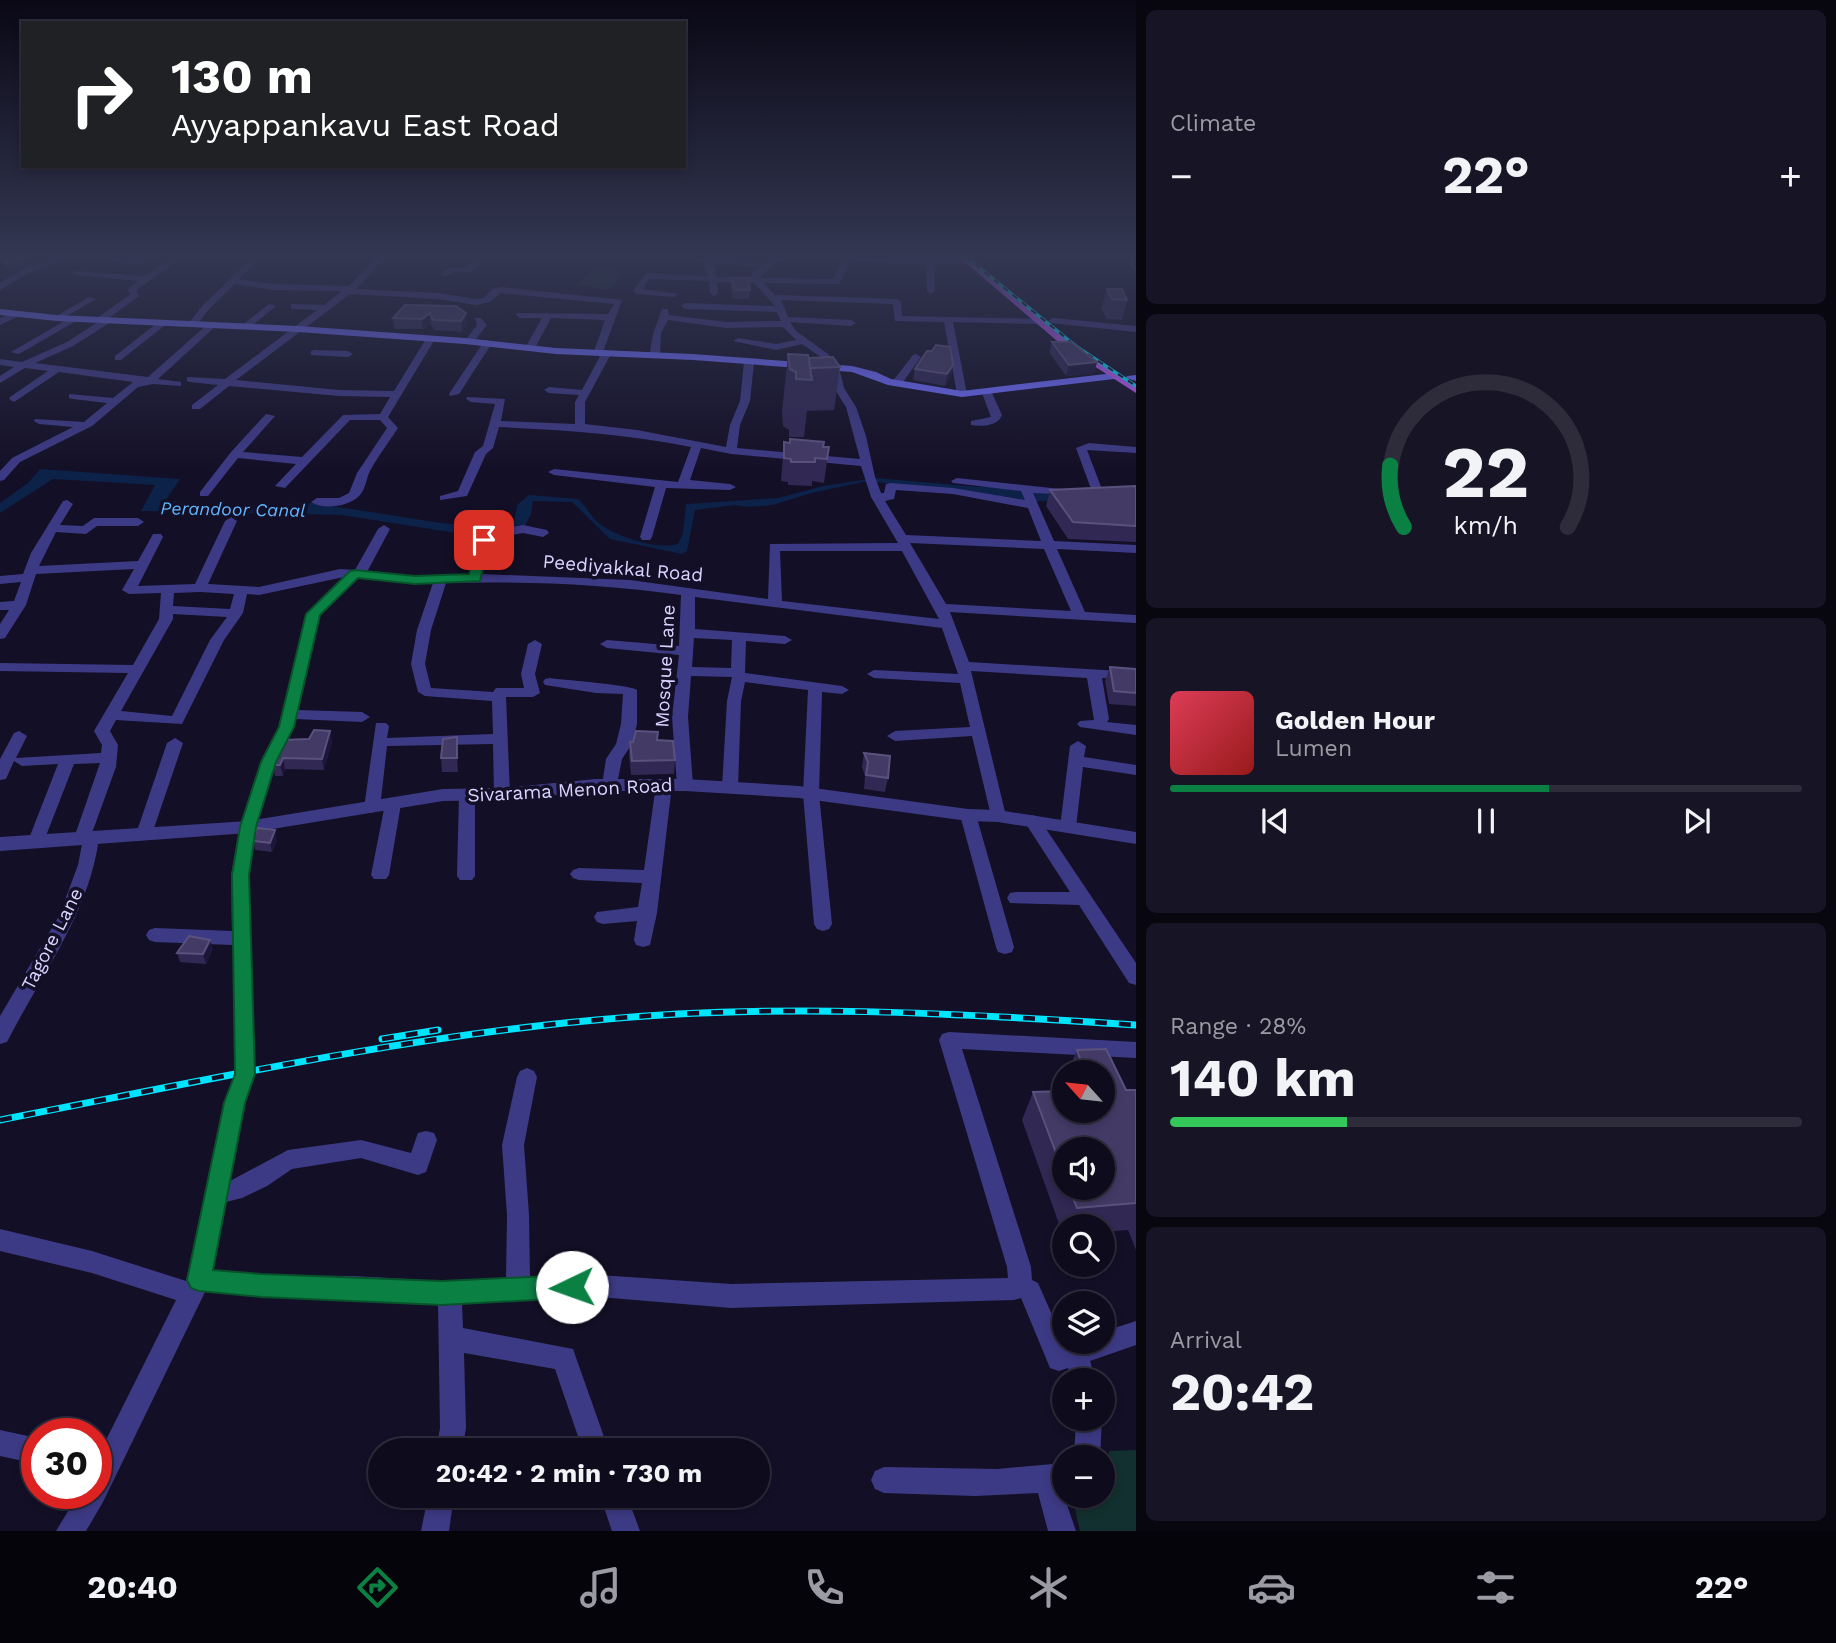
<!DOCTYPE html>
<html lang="en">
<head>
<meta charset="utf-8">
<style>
	:root { --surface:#0e0b1c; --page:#171425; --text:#f1f3f6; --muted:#9b9ba3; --line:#2e2b3b; --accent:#0b8043 }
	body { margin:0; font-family:"Work Sans",sans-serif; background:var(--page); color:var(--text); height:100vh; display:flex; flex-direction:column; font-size:26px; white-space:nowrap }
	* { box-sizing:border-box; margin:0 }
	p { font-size:23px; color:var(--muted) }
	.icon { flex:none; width:38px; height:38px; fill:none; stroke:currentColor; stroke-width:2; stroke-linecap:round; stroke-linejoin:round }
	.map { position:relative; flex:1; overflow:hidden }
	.details { display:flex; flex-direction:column; gap:10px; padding:10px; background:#08060f; width:700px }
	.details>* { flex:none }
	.banner { position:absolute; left:21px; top:21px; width:665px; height:147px; border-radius:0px; box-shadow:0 4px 10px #0003,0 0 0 2px var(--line); background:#202124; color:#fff; overflow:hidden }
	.needle { width:46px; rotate:297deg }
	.fabs { position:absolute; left:1052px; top:1060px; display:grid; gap:14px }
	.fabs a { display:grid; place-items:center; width:63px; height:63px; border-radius:50%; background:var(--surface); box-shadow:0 4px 10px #0003,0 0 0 2px var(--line); font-size:35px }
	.speed { position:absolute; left:21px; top:1418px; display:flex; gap:14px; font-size:35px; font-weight:700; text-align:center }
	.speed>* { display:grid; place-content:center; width:91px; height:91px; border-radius:50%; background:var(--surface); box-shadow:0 4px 10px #0003,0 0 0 2px var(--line); line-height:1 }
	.speed .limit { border:10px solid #d22; background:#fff; color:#111 }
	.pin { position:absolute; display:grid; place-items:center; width:60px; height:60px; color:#fff; margin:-30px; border-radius:14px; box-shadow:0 4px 10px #0006 }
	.me { position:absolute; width:77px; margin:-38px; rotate:267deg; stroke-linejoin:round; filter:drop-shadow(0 0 5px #0008) }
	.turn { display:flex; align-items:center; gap:24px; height:147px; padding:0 35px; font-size:32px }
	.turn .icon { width:91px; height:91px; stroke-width:2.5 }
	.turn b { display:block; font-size:49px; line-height:60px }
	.big { font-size:52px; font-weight:700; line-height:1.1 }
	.details .tile { flex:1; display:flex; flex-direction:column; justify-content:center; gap:10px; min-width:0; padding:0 24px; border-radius:10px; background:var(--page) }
	.details .dial { align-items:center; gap:0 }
	.dial svg { height:182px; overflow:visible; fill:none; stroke:var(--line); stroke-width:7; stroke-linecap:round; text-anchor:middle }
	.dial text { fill:var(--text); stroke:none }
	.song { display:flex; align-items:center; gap:21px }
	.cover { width:84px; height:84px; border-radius:10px; background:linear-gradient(135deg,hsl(350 70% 55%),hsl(0 70% 35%)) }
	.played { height:7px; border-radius:4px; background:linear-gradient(90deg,var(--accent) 60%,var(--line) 60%) }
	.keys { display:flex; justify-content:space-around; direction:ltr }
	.heat { display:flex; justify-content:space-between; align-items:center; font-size:38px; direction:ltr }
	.charge { height:10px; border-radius:5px; background:linear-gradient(90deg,#34c759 28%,var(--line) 0) }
	.trip { position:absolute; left:368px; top:1438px; width:402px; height:70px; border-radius:35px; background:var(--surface); box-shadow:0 4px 10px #0003,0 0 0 2px var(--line); font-weight:700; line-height:70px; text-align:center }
	.menu { display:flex; height:112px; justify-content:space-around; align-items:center; background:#06040b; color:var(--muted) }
	.menu .icon { width:49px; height:49px }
	.menu .selected { color:var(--accent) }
	.menu b { font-size:32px; color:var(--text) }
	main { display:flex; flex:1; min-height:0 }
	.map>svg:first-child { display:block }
</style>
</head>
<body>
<main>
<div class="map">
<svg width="1136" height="1531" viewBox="0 0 1136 1531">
	<rect width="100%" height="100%" fill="#130f26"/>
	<!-- green -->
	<path fill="#12302f" d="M593,269L622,272L609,290L578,284Z
		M1136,1450V1531H1080L1072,1496H1102L1103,1482H1109V1451Z"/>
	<!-- water -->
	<path fill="#0c2248" d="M40,469L180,479L166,500L214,507L313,503L441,523L492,527L514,523L517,505L529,495L578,499C587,506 590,517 600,524C618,537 656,550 678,544L683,533L686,504L778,498L823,486L875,478L980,487L992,486L1020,491L1136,496L1026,502L1017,498L867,481L808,494L773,505L748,507L735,505L695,510L687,551L682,554L610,539L572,502L533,501L531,514L524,528L475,536L342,515L141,511L155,485L53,479L0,513V503L28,483Z"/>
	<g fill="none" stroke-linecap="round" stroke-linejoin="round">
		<!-- minor -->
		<path fill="#3d3a85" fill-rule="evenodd" d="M53,257H65L29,273L0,290V283L23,269Z
			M142,257H152L139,265L103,260L107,258L137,260Z
			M173,257H183L136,290L139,296L109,318L113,320L111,322L73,346L35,363L148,377L209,323H215V327L158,379L181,382V386L153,384L138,387L92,426L20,462L4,480L0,481V471L12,458L73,427L39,424L34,421L35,419L84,422L107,403L73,399L69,398V394L113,398L133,382L59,372L14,402L9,399L10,397L48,371L25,368L0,383V376L14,367L0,365V359L22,362L67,342L98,322L97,318L131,294L127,290L138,281L77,275L73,273L74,271L145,276Z
			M253,257H262L239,279L273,284L349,286L377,257H386L356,289L438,293L476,299L484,298L492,289L501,287L622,300L603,352L611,354L585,402V424L637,430L726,447L730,425L740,401L744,362L749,359L754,362L750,401L740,425L737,448L860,459L846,407L834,388L829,368L822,358L802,344L776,350L733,341L738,338L776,344L796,340L783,327L726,328L668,320L661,333L660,355L655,358L650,355C651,336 656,326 662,309H668L669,315L726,322L781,321L777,312L685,309L681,306L685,303L775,306L754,283L717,282L718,293L714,296L710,293L709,281L649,279L643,289L678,294L674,297L637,294L633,291L647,273L708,276L703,263L685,257L767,262L778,257H790L771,266L760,278L833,279L843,260L828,257L972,260L969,264L934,265L935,291L931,294L927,291L926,265L851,261L839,284L764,283L775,295L897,299L901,302L902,316L1044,319L1046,321L1041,324L953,322L967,394L962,397L957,394L944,322L895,321L893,304L781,300L788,317L851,320L856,323L851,326L790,322L796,331L828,354L839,368L844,388L856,407L866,436L875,477L881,493H884L886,484L890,483L953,488L1025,500L1021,491L953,483L951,481L957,478L1070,490L1074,491V495L1033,493L1054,541L1136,545V553L1057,549L1085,612L1136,615V623L950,612L969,662L1136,672V680L1102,678L1109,719L1107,722L1136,725V735L1080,727L1077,724L1080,721L1094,720L1087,678L971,671L1006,816L998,822L992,820L972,736L895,741L887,736L895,731L970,727L960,683L874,678L867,674L874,670L958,674L942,628L695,597V629L785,636L792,640L785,644L746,641L745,673L842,686L849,690L842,694L822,692L819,794L832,924L829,929L823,931L817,929L814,924L803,794L808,690L745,682L741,701L738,787L730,792L722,787L727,701L732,677L691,676L688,717L693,785L685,790L679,789L677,785L672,717L679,655L607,648L600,644L607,640L679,646L681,595C604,584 525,581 446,583L431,630L425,664L431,688L493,692L496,688H524L521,674L528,644L535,640L542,644L535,674L540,693L533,697H506L510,794L502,799L494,794L493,744L387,746L380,808L372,813L364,808L376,723H386L389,726L387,738L493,734L492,701L425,696L418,692L411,664L417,630L433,583L358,578L319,615L298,710L362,712L370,717L362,722L296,719L277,762L256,827L249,875L255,1074L245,1103L230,1181L288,1150L361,1140L411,1153L418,1133L426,1131L434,1133L437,1140L426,1172L418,1175L361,1158L292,1169L267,1186L242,1198L226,1202L213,1270L260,1275L354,1276L442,1281L506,1279L507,1215L502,1145L517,1077L520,1071L527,1068L534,1071L537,1077L524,1145L529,1215L530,1278L599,1275L731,1284L1008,1278L1007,1267L939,1040L942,1034L949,1032L1136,1042V1058L962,1049L1031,1267L1032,1280L1038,1283L1064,1342L1066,1344L1102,1342V1332L1136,1321V1345L1090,1361L1096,1381H1071L1068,1368L1059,1371L1050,1368L1021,1298L1014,1300L731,1308L599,1297L462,1304L463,1328L573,1349L609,1451H583L555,1369L464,1353L466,1428L462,1451H436L440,1428L438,1304C361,1299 283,1300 205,1292L103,1502L86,1531H56L79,1493H96V1460L176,1300L92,1273L0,1251V1229L92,1251L186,1281L225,1103L235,1074L233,945L155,942L149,940L146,935L149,930L155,928L232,931L231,875L240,827L261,762L279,727L306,614L344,577L259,595L247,594L243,613L224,640L182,724L116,720L110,731L118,745L116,767L92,833L99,838C89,914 41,975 7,1042L0,1044V1016L59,916L78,865L82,844L74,838L100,763L74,764L44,841L42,845H30L28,841L58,764L22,766L14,761L6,779L0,780V759L14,733L19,731L27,736L16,758L101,753L102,745L94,731L128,673L0,671V663L133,665L159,619L161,593L129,594L122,590L134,569L36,574L26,605L5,638L0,639V624L9,610H0V602L14,601L21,582L0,584V576L23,574L31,553L63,501L67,500L73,504L60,525L83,526L94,518H138L144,522L138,526H97L86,534L56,532L39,566L138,561L153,534H161L163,537L138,586L195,584L225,521L231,517L237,521L208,584L259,587L340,569L355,570L378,529L384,525L390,529L367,572L416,576L469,575L479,533L523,525L547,530L549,533L543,537L523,533L489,539L482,574L630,580L768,599L770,544L898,543L871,497L861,466L731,454L701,448L690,480L730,484L736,487L730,490L666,488L652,537L650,540H642L640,537L655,487L554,475L548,472L554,469L678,482L691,447C627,434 564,430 499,427L493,448L486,454L467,496L440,500V496L458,491L475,452L483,446L495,404L471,402L466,399L467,397L505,399L501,421L575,424V402L579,395L549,393L544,390L549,387L582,390L600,356L593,354L605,320L551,318L535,348L530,351L525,348L542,318H520L516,315L517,313L608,314L614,304L501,293L490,302L476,305L438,299L350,294L236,380L339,390L394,391L427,337H433L435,339L388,417L398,428C389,442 378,456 370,471C366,479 366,489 359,496C348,507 323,510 311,502L317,498H339L349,493L357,473L387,428L380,420H350L285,488L275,486L296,464L238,458L208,496H200V492L231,452L266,414L275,416L243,452L302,457L343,415L380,414L390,397L339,396L229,386L200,409H192V405L218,385L190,382L187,381V377L225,379L317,310L294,309L291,308V304L324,305L342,291L273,290L235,284L209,309L196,326H190L188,324L203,305ZM713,264L761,266L753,272L752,277H717ZM896,490L953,494L1028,508L1041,541L906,535L885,501L894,499ZM910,543L1044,549L1071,611L946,604ZM780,551H902L939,619L782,601ZM200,592L234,594L230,609L173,606L174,593ZM173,614L227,617L210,640L172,716L121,711L173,619ZM694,638L732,640L731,668L692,667Z
			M321,257H330L326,259Z
			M477,257H486L471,272H454L444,276L440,274L450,268H466Z
			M1126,257H1134L1136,270H1133Z
			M89,297L96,299L60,320L53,318Z
			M269,304L276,306L248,329H242V325Z
			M16,311L19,312V316L0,325V318Z
			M73,316L76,317V321L19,354L11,352Z
			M475,318H481L487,325L472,344H466L464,342L477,325Z
			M1053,318L1136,326V332L1050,323L1048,321Z
			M161,320L169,322L121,360H115V356Z
			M487,340L492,343L459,394L450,396L449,394L484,341Z
			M314,350L348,351L353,354L348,357L311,355V351Z
			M916,354L921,357L900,386H892V382L913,355Z
			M987,390L992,393L1002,415C998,426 982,427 971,425V421L991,417L982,393Z
			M1089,443L1136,447V453L1087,450L1103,492H1136V498L1094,497L1076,448Z
			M550,678C564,680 632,685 637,690V724L632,744L622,759L616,789L610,790L602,785L606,759L616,744L621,724L623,694L596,693L545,685L543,682L545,679Z
			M175,738L183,743L152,834L144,840L138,838L136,834L167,743Z
			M1078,741L1086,746L1084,757L1136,765V775L1083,767L1076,827L1068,833L1060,827L1070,746Z
			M664,780L672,785L657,913L650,945L643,947L636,945L634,940L637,921L603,924L597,922L594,917L597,912L638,907L642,883L579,880L573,878L570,874L573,870L579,868L644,870L656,785Z
			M467,790L475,795V876L472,880H460L457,876L459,795Z
			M393,799L401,804L389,875L386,879H374L371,875L385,804Z
			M968,809L976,815L1014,947L1012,952L1005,954L998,952L996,947L960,815Z
			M1032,815L1038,817L1136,963V985L1129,983L1079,905L1010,903L1007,898L1010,893L1016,892H1070L1024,821Z
			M1076,1419H1102L1100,1458H1074Z
			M0,1430L37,1438V1464L0,1456Z
			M1064,1463V1496L1076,1531H1048L1038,1493L975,1496L884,1493L875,1489L871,1480L875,1471L884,1467L997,1469Z
			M428,1496H454L449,1531H421Z
			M600,1496H627L640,1531H612Z"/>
		<!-- tertiary -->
		<path fill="#3d3a85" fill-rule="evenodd" d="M596,779H685L799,786L968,809L998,810L1136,832V844L998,822L968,821L799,798L685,791H596L502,800L443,801L248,833L0,851V837L248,821L443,789L502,788Z"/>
		<!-- secondary -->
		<path fill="#6f6bff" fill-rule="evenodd" d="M0,309L57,315L298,326L465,338L556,348L693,354L852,366L876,372L891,379L962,391L1114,373L1119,376L1114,379L962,397L888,385L852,372L693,360L556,354L465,344L298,332L57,321L0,315Z
			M1136,375V381L1126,378L1127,376Z"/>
		<!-- primary -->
		<path fill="#c25bff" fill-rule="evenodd" d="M959,257H969L1071,342L1136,385V393L1063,346Z"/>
		<!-- rail-far1 casing -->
		<g stroke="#00e5ff" stroke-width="3.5">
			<path id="rail-far1" d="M966,257L1077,347L1136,386"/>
		</g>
		<!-- rail casing -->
		<g stroke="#00e5ff" stroke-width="7">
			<path id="rail" d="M382,1039L438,1030
				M0,1120C197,1082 395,1038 596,1020C775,1003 956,1013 1136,1025"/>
		</g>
		<!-- rail-far1 -->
		<use href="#rail-far1" stroke="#130f26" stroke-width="2" stroke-dasharray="6" stroke-linecap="butt"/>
		<!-- rail -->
		<use href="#rail" stroke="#130f26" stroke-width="4.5" stroke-dasharray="12" stroke-linecap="butt"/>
	</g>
	<!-- wall -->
	<path fill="#312854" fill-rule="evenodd" d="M0,257H34L35,261L10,271L1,262Z
		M732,278L750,290L749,299H733L731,287Z
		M1107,289L1127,300L1122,320L1107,319L1101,309Z
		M456,306L467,324L462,332L434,330L431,324L423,329H394L393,318Z
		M1052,342L1097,362L1094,373L1066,376L1049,352Z
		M932,351L953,365L951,376L945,386L913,380L915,369Z
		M788,354L809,358L840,367L834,410L807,411L804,437H789V430L783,426L782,411Z
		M784,442L829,447L824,483L812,481V486L788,485V482L781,481Z
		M1136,486V542L1068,539L1046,506L1050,490Z
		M1110,667L1136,669V706L1109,704L1105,681Z
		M330,731L332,742L324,770L285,769L283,776H275L273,765L309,739Z
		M457,737L458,772H442L441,758Z
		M657,740L675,760L674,774L631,775L629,756L630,742Z
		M864,753L888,778L885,792L864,789L865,776L862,767Z
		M277,840L272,852L255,850L253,841Z
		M213,949L206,964L180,962L177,953Z
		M1077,1050L1126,1090H1136V1250L1128,1230L1102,1232V1227H1064L1063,1235L1022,1120L1033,1092L1102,1111V1073H1067ZM1064,1150L1102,1188H1064Z"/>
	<!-- shaded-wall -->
	<path fill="#1d163a" d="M28,257H34L35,261L10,271L8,265Z
		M430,313L431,324L423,329L422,319Z
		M466,313L467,324L462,332L461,321Z
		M1097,362L1094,373L1066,376L1069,365Z
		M953,365L951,376L945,386L947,374Z
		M330,731L332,742L324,770L322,759Z
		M457,737L458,750V772L457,758Z
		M283,758L285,769L283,776L280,765Z
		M275,830L277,840L272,852L270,843Z
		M210,940L213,949L206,964L203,954Z"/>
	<!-- building -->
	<path fill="#433a66" stroke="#5a527e" stroke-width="2" d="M1,257H28L8,265Z
		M732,278H748L750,290H734Z
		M1107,289H1122L1127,300L1112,299Z
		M405,305L456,306L466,313L461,321L433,320L430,313L422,319L393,318Z
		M1052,342H1071L1097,362L1069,365Z
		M936,345L950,347L953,365L947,374L915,369L927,351H932Z
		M788,354L808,355L812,380L796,379V372L790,369Z
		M833,357L840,367L811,368L810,367L809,358Z
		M790,439L824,442L823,447H829L827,459L815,458V462H791V459L784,458V442L790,443Z
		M1136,486V526L1073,522L1050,490Z
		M1110,667L1136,669V693L1114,691Z
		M314,730L330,731L322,759L283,758L280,765H273L283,740L309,739Z
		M636,731L658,732L657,740L673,741L675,760L632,761L630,742H633Z
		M457,737V758H441L443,739Z
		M864,753L890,756L888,778L866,775L868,762Z
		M257,828L275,830L270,843L253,841Z
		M189,936L210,940L203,954L177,953Z
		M1106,1049L1126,1090H1136V1203L1077,1208L1069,1188H1102V1150H1064V1174L1033,1092L1064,1091V1111H1102V1073H1085L1077,1050Z"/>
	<!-- sky -->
	<linearGradient id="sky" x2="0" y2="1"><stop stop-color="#0a0815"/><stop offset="0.54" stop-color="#333752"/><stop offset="1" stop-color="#333752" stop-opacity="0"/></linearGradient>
	<rect width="1136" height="472" fill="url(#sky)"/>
	<!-- route -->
	<path fill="#0b8043" stroke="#07532c" stroke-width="2" d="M484,536L490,540L480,581L415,584L358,578L320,615L294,727L276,762L256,827L249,875L255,1074L245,1103L213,1270L261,1274L442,1281L572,1275L580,1279L584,1287L580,1295L572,1298L442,1305L261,1297L199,1291L191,1288L187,1280L224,1103L235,1074L232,875L240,827L261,762L279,727L306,614L350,571L355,570L415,576L469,574L478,540Z"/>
	<g text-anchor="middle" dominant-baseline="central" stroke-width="7" stroke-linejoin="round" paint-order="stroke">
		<!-- far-water labels -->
		<g font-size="18" font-style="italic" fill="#62b6ff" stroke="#130f26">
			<text transform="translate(233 509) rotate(1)">Perandoor Canal</text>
		</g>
		<!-- street labels -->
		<g font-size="19" fill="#d9d4ff" stroke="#130f26">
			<text transform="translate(623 568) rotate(5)">Peediyakkal Road</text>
			<text transform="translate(665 666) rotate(-87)">Mosque Lane</text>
			<text transform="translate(570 790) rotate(-3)">Sivarama Menon Road</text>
			<text transform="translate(52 939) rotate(-63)">Tagore Lane</text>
		</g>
	</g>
</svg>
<div class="fabs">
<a><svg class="needle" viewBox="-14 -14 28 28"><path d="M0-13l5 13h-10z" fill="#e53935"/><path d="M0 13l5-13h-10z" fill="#9b9ba3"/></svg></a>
<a><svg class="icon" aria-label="sound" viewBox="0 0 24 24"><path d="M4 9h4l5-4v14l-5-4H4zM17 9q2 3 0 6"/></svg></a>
<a><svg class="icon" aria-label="search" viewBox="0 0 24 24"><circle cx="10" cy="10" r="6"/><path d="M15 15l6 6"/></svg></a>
<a><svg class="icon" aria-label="layers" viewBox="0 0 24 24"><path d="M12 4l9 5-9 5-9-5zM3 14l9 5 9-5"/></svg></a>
<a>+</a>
<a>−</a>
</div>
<div class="speed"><div class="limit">30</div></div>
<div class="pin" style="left:484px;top:540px;background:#d93025"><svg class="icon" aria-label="arrive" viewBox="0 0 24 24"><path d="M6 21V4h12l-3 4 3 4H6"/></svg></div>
<svg class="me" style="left:572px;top:1287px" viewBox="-20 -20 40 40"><circle r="19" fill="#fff"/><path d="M0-13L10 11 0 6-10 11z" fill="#0b8043"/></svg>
<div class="trip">20:42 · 2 min · 730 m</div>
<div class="banner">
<div class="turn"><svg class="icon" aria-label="right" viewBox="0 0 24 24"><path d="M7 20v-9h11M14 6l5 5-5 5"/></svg><div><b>130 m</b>Ayyappankavu East Road</div></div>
</div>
</div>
<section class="details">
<div class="tile"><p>Climate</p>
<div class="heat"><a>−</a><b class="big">22°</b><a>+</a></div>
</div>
<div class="tile dial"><svg viewBox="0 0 100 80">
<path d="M14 69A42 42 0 1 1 86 69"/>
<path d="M14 69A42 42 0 0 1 8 42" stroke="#0b8043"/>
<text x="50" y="56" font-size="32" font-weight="700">22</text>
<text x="50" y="72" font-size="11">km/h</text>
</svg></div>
<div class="tile">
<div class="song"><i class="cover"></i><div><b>Golden Hour</b><p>Lumen</p></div></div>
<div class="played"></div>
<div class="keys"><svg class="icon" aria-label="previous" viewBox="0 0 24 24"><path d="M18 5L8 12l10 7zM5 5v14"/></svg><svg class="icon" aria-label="pause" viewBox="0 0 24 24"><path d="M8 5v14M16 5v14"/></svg><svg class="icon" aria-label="next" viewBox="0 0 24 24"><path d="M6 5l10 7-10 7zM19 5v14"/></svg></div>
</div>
<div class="tile"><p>Range · 28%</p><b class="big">140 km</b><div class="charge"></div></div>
<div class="tile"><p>Arrival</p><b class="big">20:42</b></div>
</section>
</main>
<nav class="menu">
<b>20:40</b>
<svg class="icon selected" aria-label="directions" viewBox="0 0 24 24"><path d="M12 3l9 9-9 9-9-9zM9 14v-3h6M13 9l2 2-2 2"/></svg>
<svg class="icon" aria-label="music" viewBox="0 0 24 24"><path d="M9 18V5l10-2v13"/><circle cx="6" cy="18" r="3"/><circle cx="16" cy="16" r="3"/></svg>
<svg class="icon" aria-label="phone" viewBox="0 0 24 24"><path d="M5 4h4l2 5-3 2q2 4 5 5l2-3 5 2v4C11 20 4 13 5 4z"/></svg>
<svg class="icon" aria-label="climate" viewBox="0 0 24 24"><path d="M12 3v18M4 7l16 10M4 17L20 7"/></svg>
<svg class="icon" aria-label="car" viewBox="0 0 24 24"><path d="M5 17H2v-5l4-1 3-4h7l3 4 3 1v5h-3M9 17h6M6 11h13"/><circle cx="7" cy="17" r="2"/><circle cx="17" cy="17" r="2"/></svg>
<svg class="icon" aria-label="filters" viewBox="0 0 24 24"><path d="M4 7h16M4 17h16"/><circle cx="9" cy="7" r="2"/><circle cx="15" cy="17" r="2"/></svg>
<b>22°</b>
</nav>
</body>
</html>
